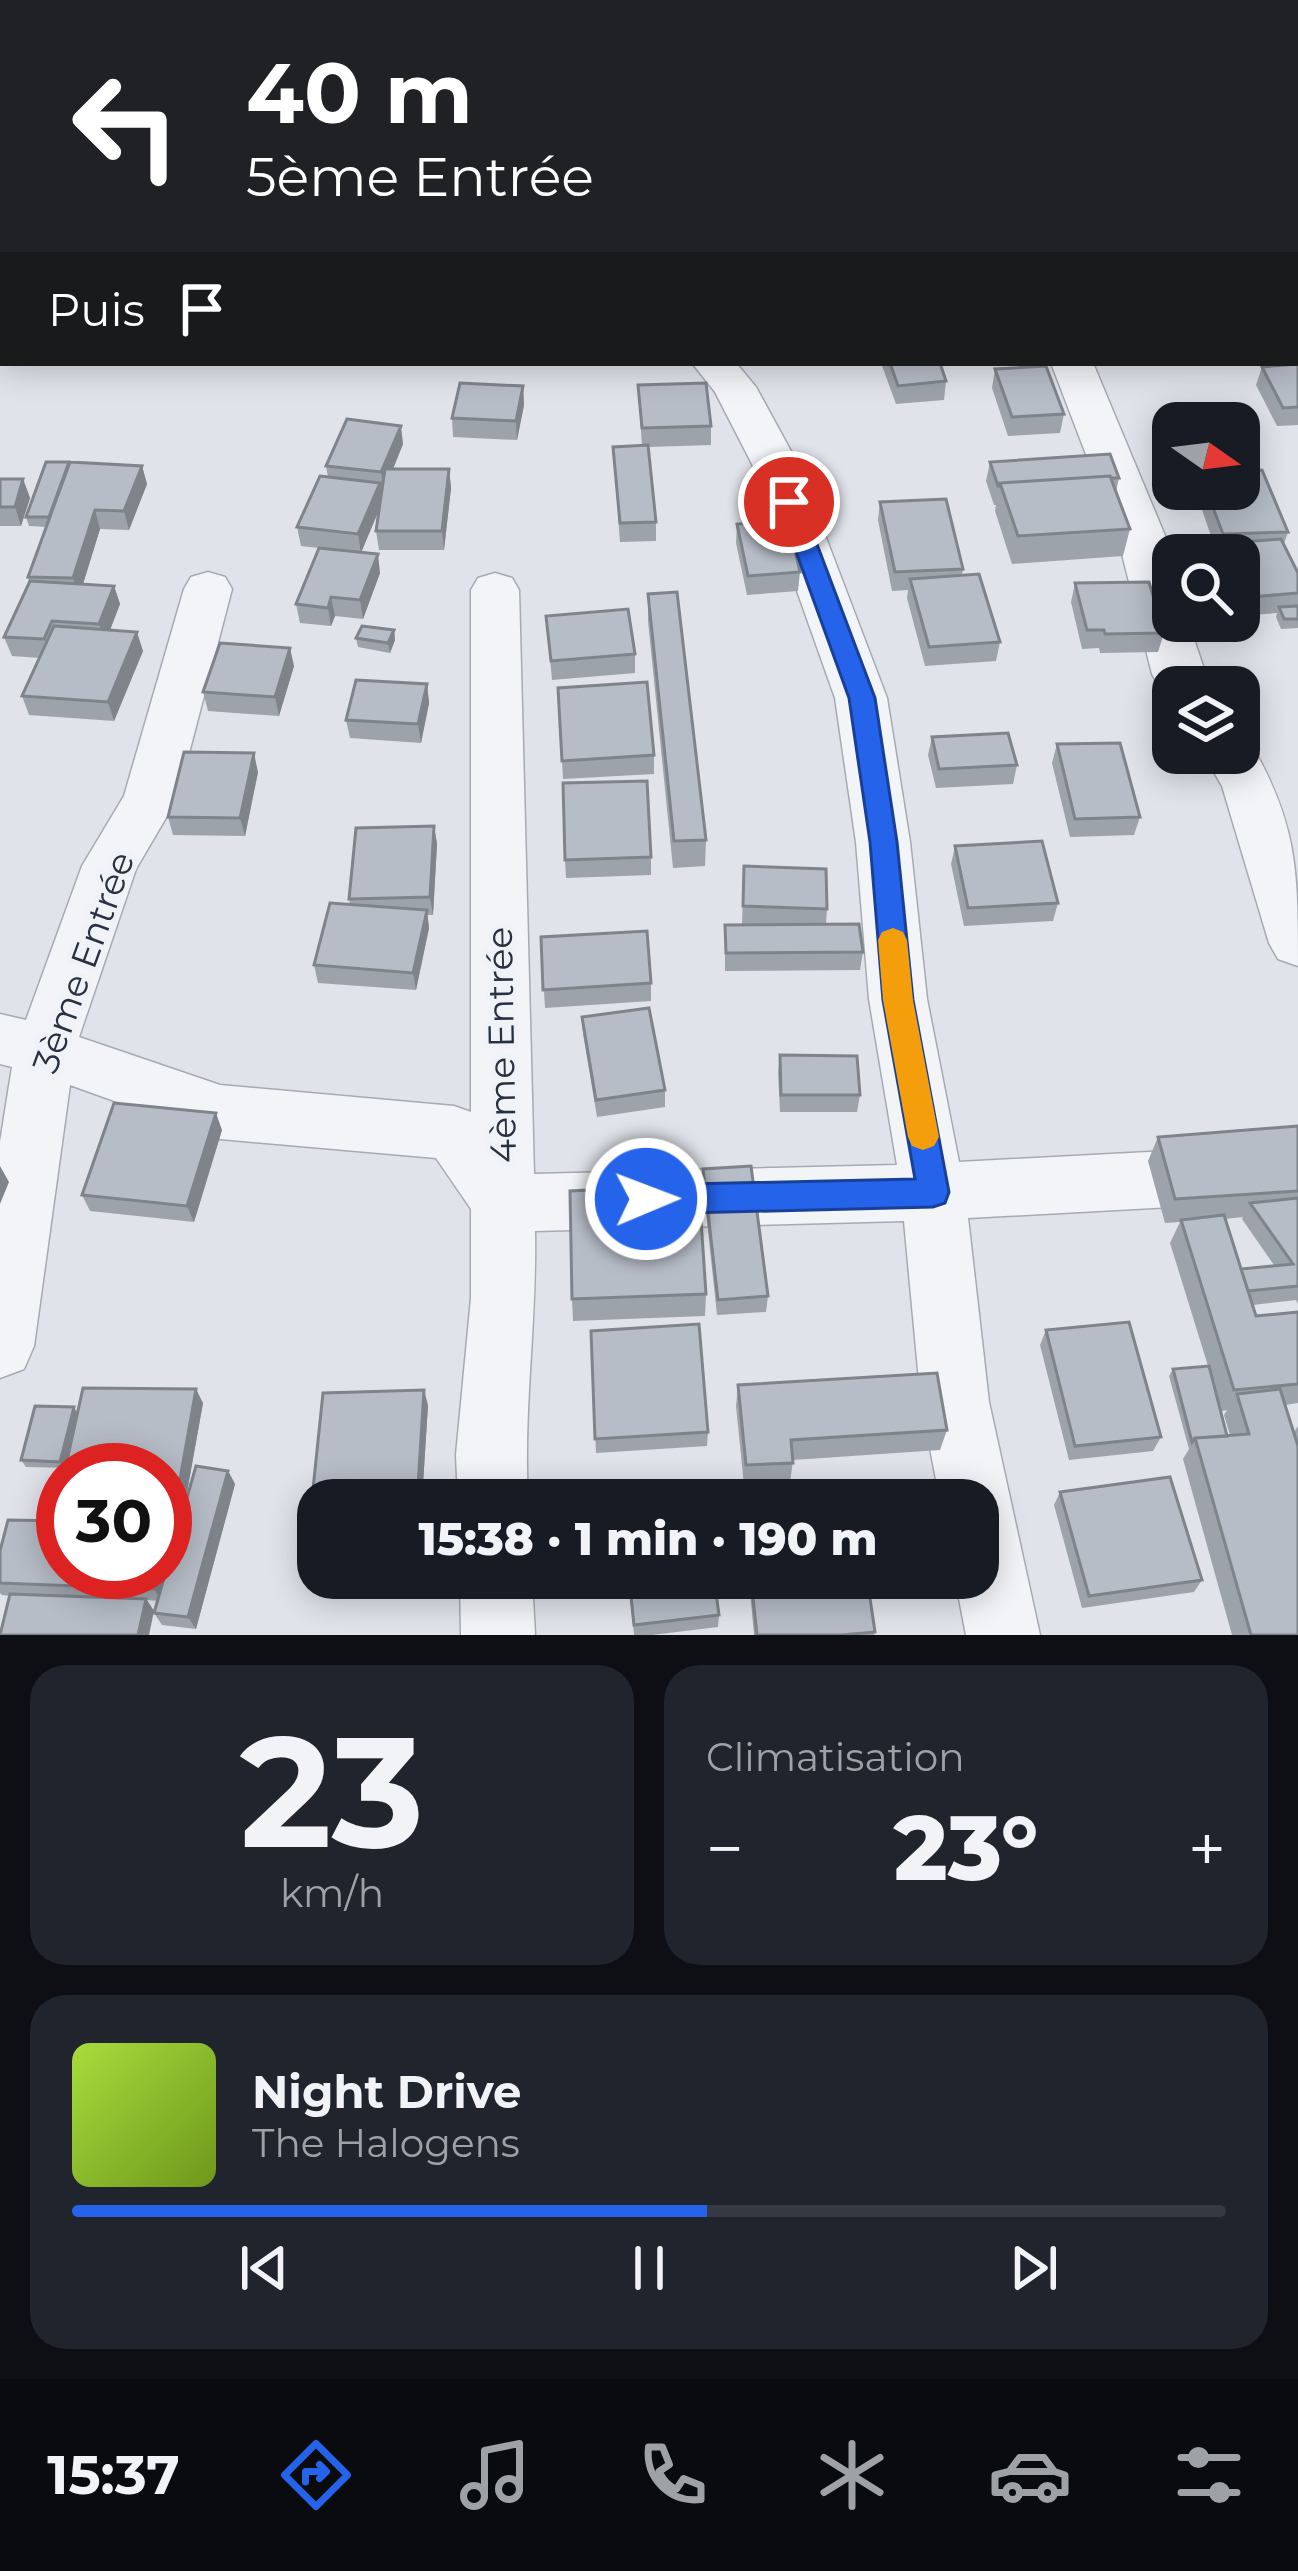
<!DOCTYPE html>
<html lang="fr">
<head>
<meta charset="utf-8">
<style>
	:root { --surface:#171b24; --page:#20242c; --text:#f1f3f6; --muted:#9ea1a6; --line:#363941; --accent:#2563eb }
	body { margin:0; font-family:Montserrat,sans-serif; background:var(--page); color:var(--text); height:100vh; display:flex; flex-direction:column; font-size:45px; white-space:nowrap }
	* { box-sizing:border-box; margin:0 }
	p { font-size:39px; color:var(--muted) }
	.icon { flex:none; width:66px; height:66px; fill:none; stroke:currentColor; stroke-width:2; stroke-linecap:round; stroke-linejoin:round }
	.map { position:relative; height:1635px; overflow:hidden }
	.sheet { display:flex; flex-direction:column; gap:30px; padding:30px; background:#0d0f14; flex:1 }
	.sheet>* { flex:none }
	.guide { position:absolute; left:0px; top:0px; width:1299px; height:366px; box-shadow:0 6px 30px #0003; background:#202124; color:#fff; overflow:hidden }
	.needle { width:78px; rotate:104deg }
	.buttons { position:absolute; left:1152px; top:402px; display:grid; gap:24px }
	.buttons a { display:grid; place-items:center; width:108px; height:108px; border-radius:24px; background:var(--surface); box-shadow:0 6px 30px #0003; font-size:60px }
	.speed { position:absolute; left:36px; top:1443px; display:flex; gap:24px; font-size:60px; font-weight:700; text-align:center }
	.speed>* { display:grid; place-content:center; width:156px; height:156px; border-radius:50%; background:var(--surface); box-shadow:0 6px 30px #0003; line-height:1 }
	.speed .limit { border:18px solid #d22; background:#fff; color:#111 }
	.pin { position:absolute; display:grid; place-items:center; width:102px; height:102px; color:#fff; margin:-51px; border:6px solid #fff; border-radius:50%; box-shadow:0 3px 12px #0007 }
	.me { position:absolute; width:132px; margin:-66px; rotate:89deg; stroke-linejoin:round; filter:drop-shadow(0 0 9px #0008) }
	.turn { display:flex; align-items:center; gap:42px; height:252px; padding:0 48px; font-size:54px }
	.turn .icon { width:156px; height:156px; stroke-width:2.5 }
	.turn b { display:block; font-size:84px; line-height:102px }
	.then { display:flex; align-items:center; height:114px; padding:0 48px; background:#0003; gap:24px; font-size:45px }
	.big { font-size:90px; font-weight:800; line-height:1.1 }
	.sheet .card { flex:1; display:flex; flex-direction:column; justify-content:center; gap:18px; min-width:0; padding:0 42px; border-radius:36px; background:var(--page) }
	.sheet .dial { align-items:center; gap:0 }
	.dial b { font-size:156px; line-height:1 }
	.song { display:flex; align-items:center; gap:36px }
	.cover { width:144px; height:144px; border-radius:18px; background:linear-gradient(135deg,hsl(80 70% 55%),hsl(80 70% 35%)) }
	.played { height:12px; border-radius:6px; background:linear-gradient(90deg,var(--accent) 55%,var(--line) 55%) }
	.keys { display:flex; justify-content:space-around; direction:ltr }
	.heat { display:flex; justify-content:space-between; align-items:center; font-size:66px; direction:ltr }
	.sheet .tiles { flex:1; display:grid; gap:30px; grid-template-columns:1fr 1fr }
	.card:last-child { grid-column:span 2 }
	.trip { position:absolute; left:297px; top:1479px; width:702px; height:120px; border-radius:36px; background:var(--surface); box-shadow:0 6px 30px #0003; font-weight:800; line-height:120px; text-align:center }
	.menu { display:flex; height:192px; justify-content:space-around; align-items:center; background:#090b0e; color:var(--muted) }
	.menu .icon { width:84px; height:84px }
	.menu .on { color:var(--accent) }
	.menu b { font-size:54px; color:var(--text) }
	.map>svg:first-child { display:block }
</style>
</head>
<body>
<div class="map">
<svg width="1298" height="1635" viewBox="0 0 1298 1635">
	<rect width="100%" height="100%" fill="#e0e3ea"/>
	<!-- green -->
	<path fill="#c5d4c0" d="M0,0H1298V175L1296,3H3L0,154Z"/>
	<g fill="none" stroke-linecap="round" stroke-linejoin="round">
		<!-- minor casing -->
		<g stroke="#a5aab4" stroke-width="3">
			<path id="minor" d="M1296,288H1298V316H1296Z
				M692,363H736L756,387L798,464L887,698L910,842L927,999L959,1162L1298,1144V1200L968,1218L989,1402L1040,1635H966L955,1578H978V1500H940L921,1402L904,1221L535,1231C537,1321 523,1410 528,1500H458L456,1455L471,1298V1209L436,1158L220,1139L70,1085L34,1346L24,1369L0,1378V1142L12,1067L0,1064V1014L26,1020L82,866L124,796L184,589L191,577L208,572L225,577L232,589L177,799L136,869L79,1037L220,1085L454,1106L471,1112V590L478,578L495,573L512,578L519,590L534,1174L897,1165L869,999L856,842L835,698L752,464L715,392Z
				M1051,363H1093L1166,538L1173,566V621H1188L1210,687H1173V702L1167,700L1152,674L1118,538Z
				M1239,737L1248,739C1298,823 1298,871 1298,966L1278,959L1269,943L1222,786L1203,753H1239Z
				M460,1578H532L535,1635H461Z"/>
		</g>
		<!-- minor -->
		<use href="#minor" fill="#f3f4f8" fill-rule="evenodd"/>
	</g>
	<!-- wall -->
	<path fill="#9da3ab" fill-rule="evenodd" d="M881,363H940L946,381L944,400L896,404Z
		M1298,364V425L1277,426L1256,385L1262,367Z
		M995,369L1064,414L1060,433L1008,436L992,388Z
		M638,385L711,426V445L648,447L656,522V541L620,542L613,447L642,446Z
		M523,386L524,405L517,440L453,437L452,418Z
		M403,444L393,469H449L451,488L444,550H379L376,531L379,511L361,552L380,573L363,619L335,616L331,626L300,623L296,604L319,548L301,546L297,527L328,477L326,466Z
		M990,462L1119,478L1116,492L1130,529L1123,556L1012,564L995,511L996,505H994L986,481Z
		M142,466L147,484L129,530L100,529L83,584L114,586L120,604L110,630L143,651L114,721L29,715L22,696L40,658L12,656L4,637L29,582L28,577L47,527L29,526L26,517Z
		M0,479H23L30,498L21,526H0Z
		M1195,489H1239L1288,532L1284,544L1298,573V628L1281,629L1276,617L1277,613L1239,616V555H1200L1203,545H1214Z
		M880,502L963,569L962,575L1000,642L996,661L925,666L907,598L908,590L892,591L878,520Z
		M737,524L800,572L798,591L747,595L736,543Z
		M1075,583L1164,633L1158,652L1100,653L1099,648L1082,649L1071,602Z
		M648,594L706,840L705,866L673,868L648,621Z
		M546,616L635,654V673L552,680Z
		M394,630L395,640L390,653L358,647L356,638Z
		M294,666L279,716L208,711L203,692Z
		M427,684L429,703L421,743L350,738L346,720Z
		M558,688L654,755V774L563,779Z
		M932,737L1017,765L1013,784L936,788L928,755Z
		M1057,744L1140,817L1134,835L1070,837L1052,763Z
		M258,772L245,836L173,835L168,817Z
		M434,826L437,844L433,915H427L429,928L416,990L318,983L314,965L350,905L349,899Z
		M955,846L1058,903L1053,921L964,926L951,864Z
		M651,857V875L566,878L565,860Z
		M744,866L827,909L826,924L863,952L860,970L725,971V925L742,924Z
		M541,937L651,983V1001L545,1008Z
		M582,1017L665,1090V1107L597,1117L583,1034Z
		M780,1055L860,1095L857,1112H780L778,1072Z
		M1298,1126V1304L1296,1300L1253,1305L1256,1316L1298,1312V1403L1285,1405L1294,1432L1298,1426V1635H1232L1183,1459L1189,1449L1169,1376L1173,1369L1208,1366L1170,1243L1180,1222L1165,1223L1148,1161L1158,1137ZM1243,1217L1242,1219L1274,1265L1241,1269L1225,1219ZM1212,1380L1222,1411L1227,1410L1224,1415L1230,1435L1227,1436Z
		M222,1130L194,1222L90,1211L82,1195Z
		M703,1169L768,1296L766,1312L717,1315L703,1185Z
		M651,1207L706,1294L705,1316L573,1321L572,1299Z
		M1046,1330L1161,1437L1153,1451L1069,1460L1040,1345Z
		M591,1331L708,1432L707,1446L596,1453Z
		M738,1385L947,1430L940,1450L793,1460L790,1483L744,1485L736,1406Z
		M203,1403L187,1492H165V1470L26,1467L21,1460L74,1407L78,1414Z
		M428,1405L422,1500L318,1501L313,1489Z
		M228,1471L235,1484L196,1629L162,1625L154,1613L158,1601L147,1600L154,1611L2,1595L0,1593V1583L165,1572V1494L176,1495L180,1502L175,1525H167L175,1538Z
		M1060,1492L1202,1580L1194,1592L1082,1608L1054,1505Z
		M628,1578H714L719,1615L718,1627L652,1635H634Z
		M751,1579L875,1632L874,1635H754L750,1591Z"/>
	<!-- shaded-wall -->
	<path fill="#7f848b" d="M523,386L524,405L517,440L516,421Z
		M401,426L403,444L384,491L381,472Z
		M142,466L147,484L129,530L124,511Z
		M449,469L451,488L444,550L442,531Z
		M23,479L30,498L21,526L15,507Z
		M380,483L382,502L361,553L358,534Z
		M95,510L100,529L79,597L73,578Z
		M378,554L380,573L363,619L360,600Z
		M114,586L120,604L105,643L99,624Z
		M331,597L335,616L331,626L328,608Z
		M394,630L395,640L390,653L388,643Z
		M137,632L143,651L114,721L108,702Z
		M290,648L294,666L279,716L275,697Z
		M427,684L429,703L421,743L418,724Z
		M254,753L258,772L245,836L240,818Z
		M434,826L437,844L433,915L430,897Z
		M427,910L429,928L416,990L413,973Z
		M216,1113L222,1130L194,1222L187,1206Z
		M0,1166L9,1182L0,1204Z
		M196,1389L203,1403L187,1492L180,1479Z
		M424,1390L428,1405L422,1500L418,1486Z
		M74,1407L78,1415L65,1469L60,1462Z
		M228,1471L235,1484L196,1629L188,1617Z
		M176,1495L180,1502L175,1525L171,1519Z
		M167,1525L175,1538L162,1601L154,1589L158,1572H165V1537Z
		M146,1599L154,1611L149,1635H138Z"/>
	<!-- building -->
	<path fill="#b6bdc7" stroke="#7f848b" stroke-width="3" d="M890,363H940L946,381L898,386Z
		M1298,364V407L1283,408L1262,367Z
		M1046,366L1064,414L1012,417L995,369Z
		M460,383L523,386L516,421L452,418Z
		M706,383L711,426L642,428L638,385Z
		M347,419L401,426L381,472L326,466Z
		M648,445L656,522L620,523L613,447Z
		M1110,454L1119,478H1111L1110,476L1000,483L1001,486H998L990,462Z
		M46,462H69L49,517H26Z
		M70,462L142,466L124,511L95,510L73,578L28,577Z
		M385,469H449L442,531H376Z
		M1262,470L1288,532L1223,534L1206,489H1239V471Z
		M320,476L380,483L358,534L297,527Z
		M1110,476L1130,529L1018,536L1000,483Z
		M0,479H23L15,507H0Z
		M946,499L963,569L895,572L880,502Z
		M788,520L800,572L748,576L737,524Z
		M1281,539L1298,573V593L1239,598V555H1208L1203,545Z
		M319,548L378,554L360,600L331,597L328,608L296,604Z
		M979,574L1000,642L929,647L910,579Z
		M30,581L114,586L99,624L52,621L44,639L4,637Z
		M1149,582L1164,633L1105,634L1104,630H1087L1075,583Z
		M677,592L706,840L674,841L648,594Z
		M1298,606V619H1284L1279,607Z
		M628,609L635,654L551,661L546,616Z
		M54,626L137,632L108,702L22,696Z
		M362,626L394,630L388,643L356,638Z
		M220,643L290,648L275,697L203,692Z
		M356,680L427,684L418,724L346,720Z
		M647,682L654,755L562,761L558,688Z
		M1008,733L1017,765L939,769L932,737Z
		M1120,743L1140,817L1075,819L1057,744Z
		M184,752L254,753L240,818L168,817Z
		M647,781L651,857L565,860L563,783Z
		M434,826L430,897L349,899L356,828Z
		M1042,841L1058,903L968,908L955,846Z
		M744,866L826,869L827,909L743,906Z
		M330,903L427,910L413,973L314,965Z
		M859,924L863,952L726,953L725,925Z
		M647,931L651,983L543,990L541,937Z
		M649,1008L665,1090L596,1100L582,1017Z
		M780,1055L857,1056L860,1095H781Z
		M114,1103L216,1113L187,1206L82,1195Z
		M1298,1126V1191L1175,1199L1158,1137Z
		M751,1166L768,1296L718,1300L703,1169Z
		M650,1187L651,1207L700,1205L706,1294L572,1299L570,1191Z
		M1298,1198V1286L1248,1291L1241,1269L1293,1264L1250,1203Z
		M1224,1215L1256,1316L1298,1312V1384L1234,1390L1181,1220Z
		M1129,1322L1161,1437L1075,1446L1046,1330Z
		M699,1324L708,1432L595,1439L591,1331Z
		M1209,1366L1227,1436L1195,1438L1192,1442L1173,1369Z
		M937,1373L947,1430L791,1440L793,1463L746,1465L738,1385Z
		M83,1388L196,1389L180,1479L165,1478V1470H65Z
		M1280,1389L1298,1446V1635H1251L1195,1438L1249,1434L1237,1394Z
		M424,1390L418,1486L313,1489L323,1393Z
		M35,1406L74,1407L60,1462L21,1460Z
		M196,1466L228,1471L188,1617L154,1613Z
		M1170,1477L1202,1580L1089,1596L1060,1492Z
		M854,1486L856,1500H790L788,1490Z
		M165,1494L176,1495L171,1519L165,1518Z
		M702,1494L703,1500H653Z
		M8,1520L63,1521V1572H158L154,1589L0,1583V1551Z
		M629,1578H714L719,1615L634,1625Z
		M761,1578H867L875,1632L841,1635H757L751,1579Z
		M10,1594L146,1599L138,1635H0Z"/>
	<!-- route -->
	<path fill="#2563eb" stroke="#184099" stroke-width="3" d="M789,495L801,502L875,698L897,842L913,1000L949,1192L945,1203L933,1207L646,1214L635,1210L630,1199L635,1189L646,1185L915,1179L883,1000L870,842L849,698L778,502Z"/>
	<!-- slow -->
	<path fill="#f59e0b" d="M893,928L903,932L907,940L913,1000L939,1137L934,1146L923,1150L912,1146L908,1137L883,1000L878,940L882,932Z"/>
	<g text-anchor="middle" dominant-baseline="central" stroke-width="10" stroke-linejoin="round" paint-order="stroke">
		<!-- street labels -->
		<g font-size="36" fill="#273142" stroke="#eff2f7">
			<text transform="translate(83 962) rotate(-70)">3ème Entrée</text>
			<text transform="translate(501 1045) rotate(-91)">4ème Entrée</text>
		</g>
	</g>
</svg>
<div class="buttons">
<a><svg class="needle" viewBox="-14 -14 28 28"><path d="M0-13l5 13h-10z" fill="#e53935"/><path d="M0 13l5-13h-10z" fill="#9ea1a6"/></svg></a>
<a><svg class="icon" aria-label="search" viewBox="0 0 24 24"><circle cx="10" cy="10" r="6"/><path d="M15 15l6 6"/></svg></a>
<a><svg class="icon" aria-label="layers" viewBox="0 0 24 24"><path d="M12 4l9 5-9 5-9-5zM3 14l9 5 9-5"/></svg></a>
</div>
<div class="speed"><div class="limit">30</div></div>
<div class="pin" style="left:789px;top:502px;background:#d93025"><svg class="icon" aria-label="arrive" viewBox="0 0 24 24"><path d="M6 21V4h12l-3 4 3 4H6"/></svg></div>
<svg class="me" style="left:646px;top:1199px" viewBox="-20 -20 40 40"><circle r="17" fill="#2563eb" stroke="#fff" stroke-width="3"/><path d="M0-11L8 9 0 5-8 9z" fill="#fff"/></svg>
<div class="trip">15:38 · 1 min · 190 m</div>
<div class="guide">
<div class="turn"><svg class="icon" aria-label="left" viewBox="0 0 24 24"><path d="M17 20v-9H6M10 6l-5 5 5 5"/></svg><div><b>40 m</b>5ème Entrée</div></div>
<div class="then">Puis<svg class="icon" aria-label="arrive" viewBox="0 0 24 24"><path d="M6 21V4h12l-3 4 3 4H6"/></svg></div>
</div>
</div>
<section class="sheet">
<div class="tiles">
<div class="card dial"><b>23</b><p>km/h</p></div>
<div class="card"><p>Climatisation</p>
<div class="heat"><a>−</a><b class="big">23°</b><a>+</a></div>
</div>
<div class="card">
<div class="song"><i class="cover"></i><div><b>Night Drive</b><p>The Halogens</p></div></div>
<div class="played"></div>
<div class="keys"><svg class="icon" aria-label="previous" viewBox="0 0 24 24"><path d="M18 5L8 12l10 7zM5 5v14"/></svg><svg class="icon" aria-label="pause" viewBox="0 0 24 24"><path d="M8 5v14M16 5v14"/></svg><svg class="icon" aria-label="next" viewBox="0 0 24 24"><path d="M6 5l10 7-10 7zM19 5v14"/></svg></div>
</div>
</div>
</section>
<nav class="menu">
<b>15:37</b>
<svg class="icon on" aria-label="directions" viewBox="0 0 24 24"><path d="M12 3l9 9-9 9-9-9zM9 14v-3h6M13 9l2 2-2 2"/></svg>
<svg class="icon" aria-label="music" viewBox="0 0 24 24"><path d="M9 18V5l10-2v13"/><circle cx="6" cy="18" r="3"/><circle cx="16" cy="16" r="3"/></svg>
<svg class="icon" aria-label="phone" viewBox="0 0 24 24"><path d="M5 4h4l2 5-3 2q2 4 5 5l2-3 5 2v4C11 20 4 13 5 4z"/></svg>
<svg class="icon" aria-label="climate" viewBox="0 0 24 24"><path d="M12 3v18M4 7l16 10M4 17L20 7"/></svg>
<svg class="icon" aria-label="car" viewBox="0 0 24 24"><path d="M5 17H2v-5l4-1 3-4h7l3 4 3 1v5h-3M9 17h6M6 11h13"/><circle cx="7" cy="17" r="2"/><circle cx="17" cy="17" r="2"/></svg>
<svg class="icon" aria-label="filters" viewBox="0 0 24 24"><path d="M4 7h16M4 17h16"/><circle cx="9" cy="7" r="2"/><circle cx="15" cy="17" r="2"/></svg>
</nav>
</body>
</html>
